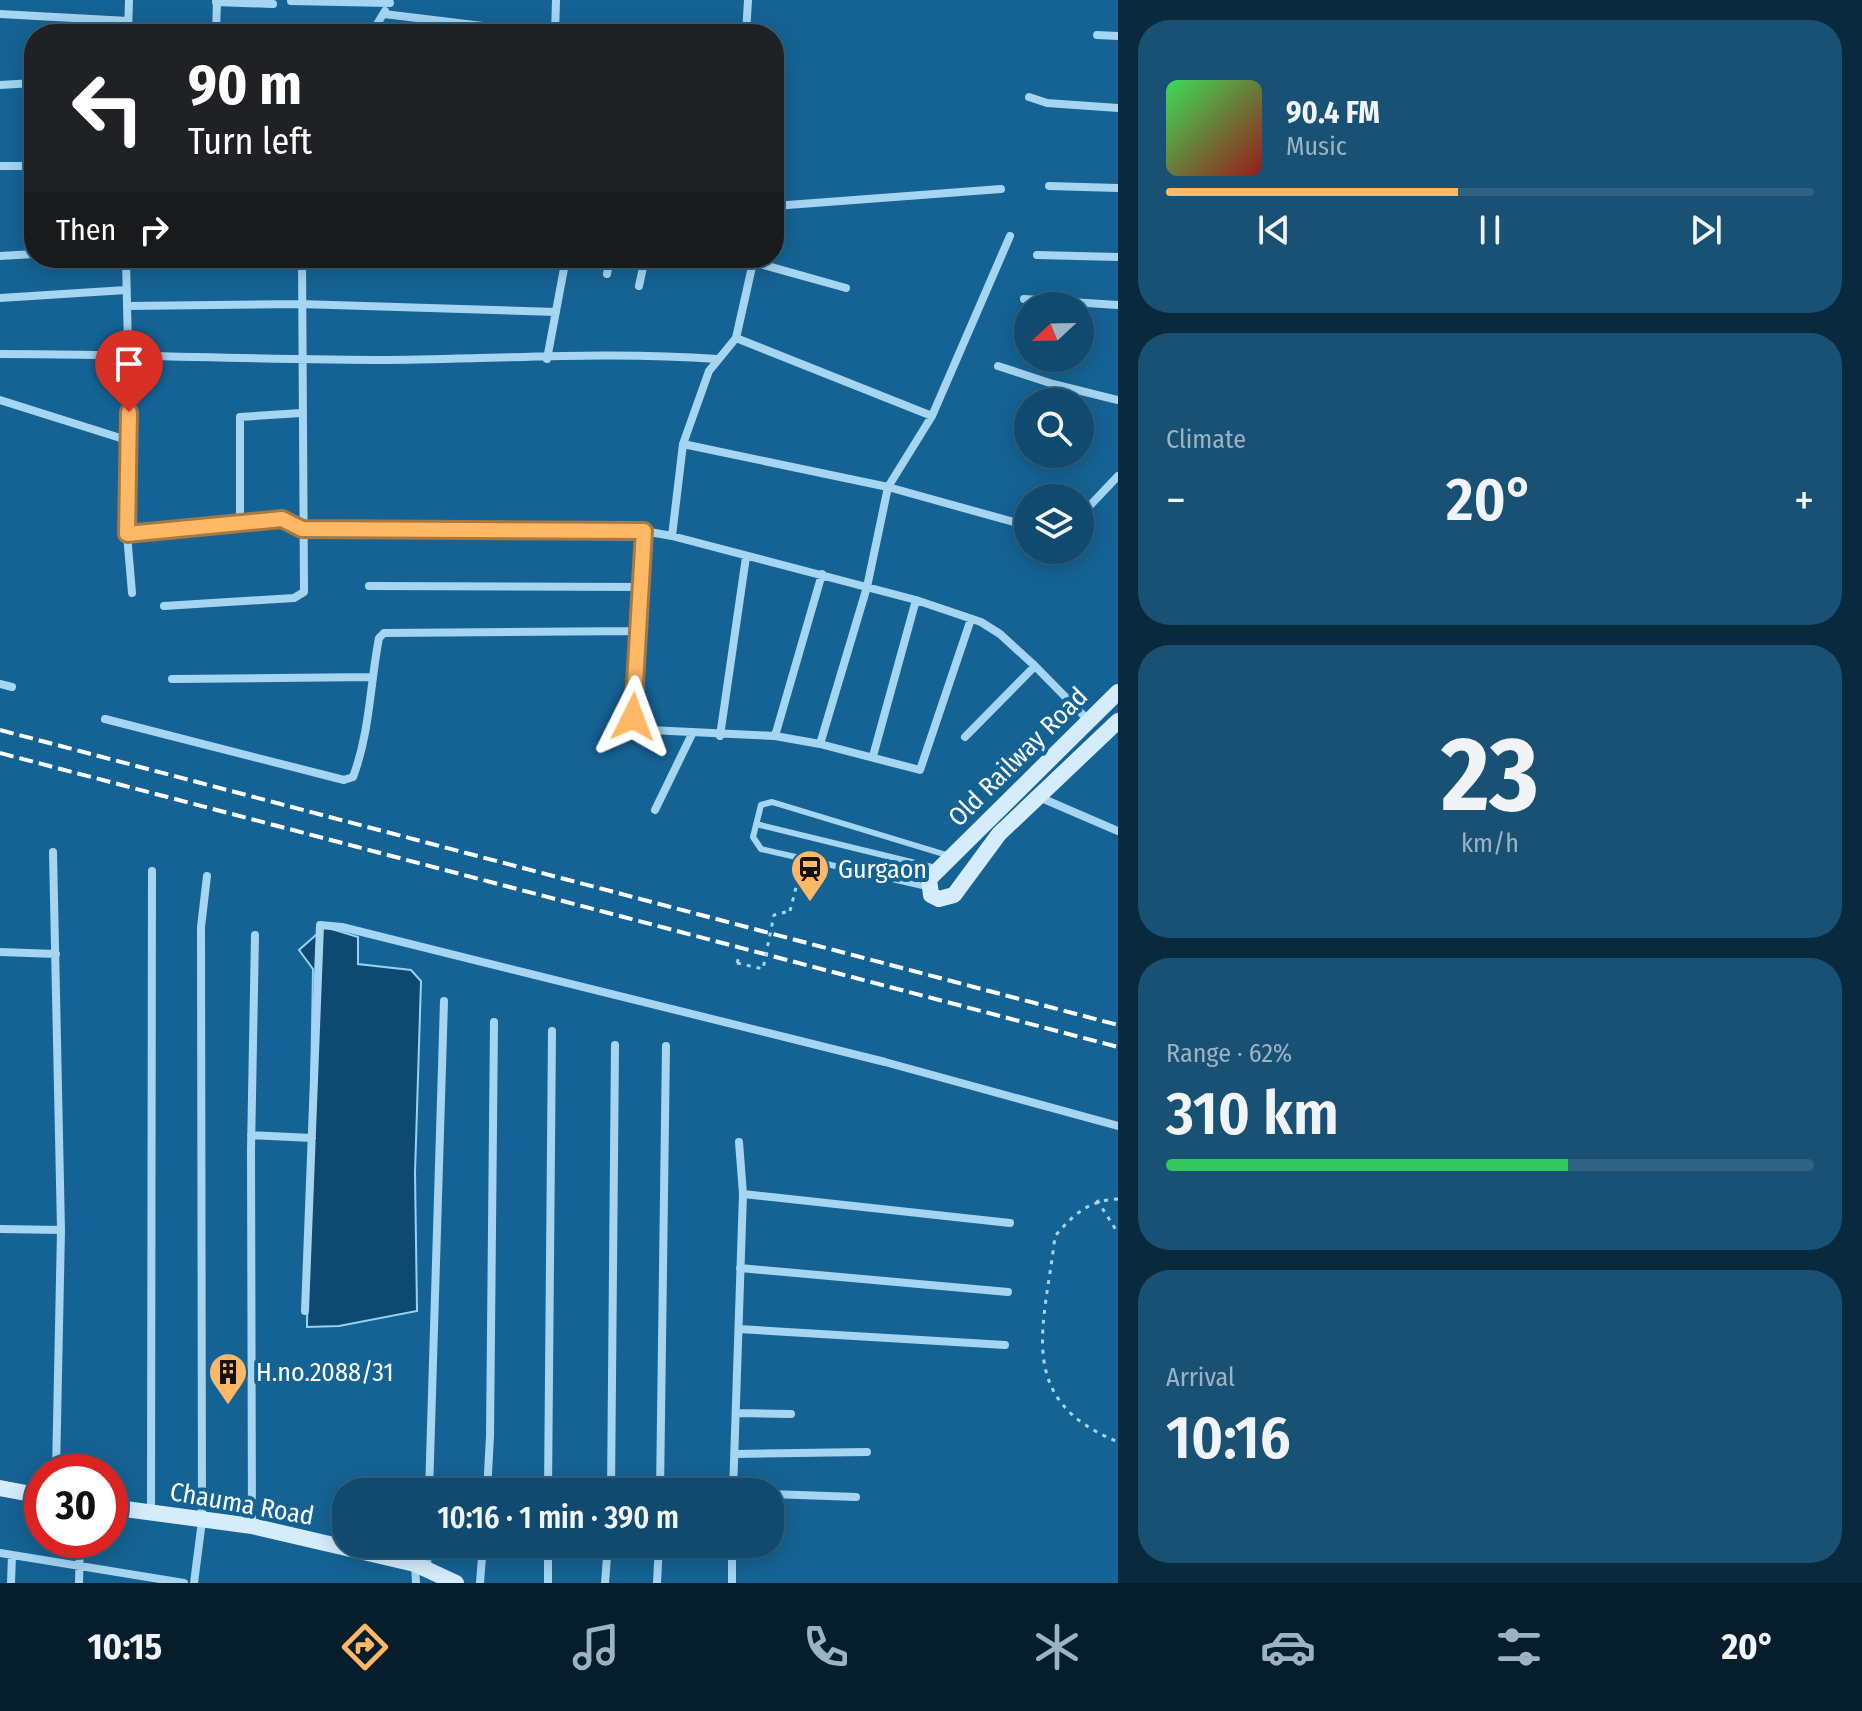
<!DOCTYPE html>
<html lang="en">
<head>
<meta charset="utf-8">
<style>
	:root { --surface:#104a6f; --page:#195174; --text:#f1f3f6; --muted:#9cb3c3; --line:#306282; --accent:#ffb865 }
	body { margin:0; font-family:"Fira Sans Condensed",sans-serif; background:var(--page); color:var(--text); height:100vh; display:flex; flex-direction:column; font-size:30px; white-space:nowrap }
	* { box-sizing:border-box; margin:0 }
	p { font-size:26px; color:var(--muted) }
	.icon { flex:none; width:44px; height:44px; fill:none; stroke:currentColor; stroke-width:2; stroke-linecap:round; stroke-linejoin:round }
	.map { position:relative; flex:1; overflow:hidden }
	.panel { display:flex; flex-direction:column; gap:20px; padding:20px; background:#09293d; width:744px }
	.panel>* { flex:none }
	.guide { position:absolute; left:24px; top:24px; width:760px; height:244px; border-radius:32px; box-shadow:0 4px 20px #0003,0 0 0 2px var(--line); background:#202124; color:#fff; overflow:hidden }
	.needle { width:52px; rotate:248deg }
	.tools { position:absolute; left:1014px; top:292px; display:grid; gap:16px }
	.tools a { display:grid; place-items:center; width:80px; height:80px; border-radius:50%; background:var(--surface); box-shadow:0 4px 20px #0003,0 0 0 2px var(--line); font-size:40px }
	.speed { position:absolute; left:24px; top:1454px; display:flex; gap:16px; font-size:40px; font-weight:700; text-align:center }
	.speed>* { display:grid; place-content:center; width:104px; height:104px; border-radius:50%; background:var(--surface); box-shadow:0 4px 20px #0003,0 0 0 2px var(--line); line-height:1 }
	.speed .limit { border:12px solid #d22; background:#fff; color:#111 }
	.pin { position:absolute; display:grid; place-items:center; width:68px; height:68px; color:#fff; margin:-82px -34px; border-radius:50% 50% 50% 0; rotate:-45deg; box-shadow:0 0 8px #0007 }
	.pin .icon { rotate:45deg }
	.me { position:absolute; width:88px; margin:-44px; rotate:3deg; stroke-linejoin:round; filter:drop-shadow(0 0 6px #0008) }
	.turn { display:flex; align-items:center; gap:28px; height:168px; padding:0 32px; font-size:36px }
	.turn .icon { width:104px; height:104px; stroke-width:2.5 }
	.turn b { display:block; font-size:56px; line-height:68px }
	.then { display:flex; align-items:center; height:76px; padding:0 32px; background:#0003; gap:16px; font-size:30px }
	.big { font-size:60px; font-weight:600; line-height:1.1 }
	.panel .tile { flex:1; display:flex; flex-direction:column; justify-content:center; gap:12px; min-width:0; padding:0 28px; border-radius:32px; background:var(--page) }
	.panel .dial { align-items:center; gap:0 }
	.dial b { font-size:104px; line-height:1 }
	.song { display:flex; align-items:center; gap:24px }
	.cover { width:96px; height:96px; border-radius:12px; background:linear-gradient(135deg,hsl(130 70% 55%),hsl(0 70% 35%)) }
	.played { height:8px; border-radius:4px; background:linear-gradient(90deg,var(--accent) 45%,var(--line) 45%) }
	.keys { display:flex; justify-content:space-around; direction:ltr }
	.heat { display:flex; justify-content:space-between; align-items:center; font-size:44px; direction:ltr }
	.charge { height:12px; border-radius:6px; background:linear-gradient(90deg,#34c759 62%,var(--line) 0) }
	.trip { position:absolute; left:332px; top:1478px; width:452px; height:80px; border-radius:32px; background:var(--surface); box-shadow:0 4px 20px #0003,0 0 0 2px var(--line); font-weight:600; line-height:80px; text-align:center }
	.menu { display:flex; height:128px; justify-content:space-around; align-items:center; background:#061e2c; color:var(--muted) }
	.menu .icon { width:56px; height:56px }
	.menu .active { color:var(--accent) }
	.menu b { font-size:36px; color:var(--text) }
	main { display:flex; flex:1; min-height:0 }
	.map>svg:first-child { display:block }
</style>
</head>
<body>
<main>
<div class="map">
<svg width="1118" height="1583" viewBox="0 0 1118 1583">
	<rect width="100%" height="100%" fill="#156394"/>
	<!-- water -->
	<path fill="#0d4971" stroke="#97d2f4" stroke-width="2" d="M325,927L358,937V964L411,970L421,981L415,1173L417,1311L339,1326L307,1327L313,969L299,950Z"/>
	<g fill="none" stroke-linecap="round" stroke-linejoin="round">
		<!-- path -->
		<path stroke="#a5d5f1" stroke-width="3" stroke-dasharray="4 6" stroke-linecap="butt" d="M790,911L801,868
			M737,963L740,954
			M1118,1199C1089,1200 1074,1214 1055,1236C1045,1326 1013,1399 1118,1442
			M1097,1200L1118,1233"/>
		<!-- lane -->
		<path stroke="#a5d5f1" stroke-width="6" d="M756,824L936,868
			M927,887L761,849L753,837L761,805L772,802L950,856"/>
		<!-- street -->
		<path stroke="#a5d5f1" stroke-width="8" d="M291,1L390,3
			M216,2L273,4
			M0,14L128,21
			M384,14L549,34
			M128,34L129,0
			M216,34L217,0
			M371,34L385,11
			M555,34L556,0
			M746,34L748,0
			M1097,35L1118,36
			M0,85L34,83
			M1029,97L1047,103L1118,108
			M0,166H34
			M1049,186L1118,188
			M774,206L1001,189
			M1037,255L1118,257
			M0,256L34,254
			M126,258L130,441L127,534L132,593
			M753,262L846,288
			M607,274L610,258
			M639,286L645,258
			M0,298L126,290
			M1024,299L1118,305
			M127,306L300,304L556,312
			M736,338L932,416
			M0,354C130,354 259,360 389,360C498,359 608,351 717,359
			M547,359L566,258
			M998,366L1053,384L1118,400
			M0,400L130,441
			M683,444L888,487L1028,526
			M1080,516L1118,476
			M240,523V417L301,413
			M644,531L633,717L637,724L650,730L775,736L820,744L920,770L971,619
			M127,534L282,519L302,529L644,531L672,536L916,600L981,622L1000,634L1035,666L1088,720
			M672,536L683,444L709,371L736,338L754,258
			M369,586L640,587
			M164,606L294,598L304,592L302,258
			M172,679L372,677
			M0,684L12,687
			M105,719L344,780L353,777C370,732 370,684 379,638L384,633L638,631
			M720,736L746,557
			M775,736L822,574
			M965,737L1035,666
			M820,744L867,587L888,487L932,416L1010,236
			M873,756L916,600
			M1039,797L1118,831
			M655,810L692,734
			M53,852L61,1230L56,1472
			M0,952L56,954
			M251,1135L312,1138
			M743,1194L1010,1223
			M0,1229L61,1230
			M740,1268L1008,1292
			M305,1311L320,925L342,927L885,1062L1118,1126
			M739,1329L1005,1345
			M737,1413L791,1414
			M735,1454L867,1452
			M429,1492L444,1001
			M487,1492L490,1436L494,1022
			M548,1492L552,1031
			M611,1492L615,1045
			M660,1492L666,1046
			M733,1492L743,1194L739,1142
			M770,1494L856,1497
			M151,1512L152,871
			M252,1526L251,1150L255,935
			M0,1553L184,1583
			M415,1565L416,1583
			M427,1568L428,1544
			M11,1583L12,1555
			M79,1583L80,1540
			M194,1583L202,1521L201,927L207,876
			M480,1583L483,1544
			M548,1583V1544
			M605,1583L608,1544
			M657,1583L659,1544
			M732,1583V1544"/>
		<!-- secondary -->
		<path stroke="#d4ecfc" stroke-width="16" d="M1118,692L929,879L931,895L939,899L954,895L999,834L1118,721
			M0,1488L42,1496
			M110,1507L252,1526L415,1564L456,1583"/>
		<!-- rail -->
		<path stroke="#fff" stroke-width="4" stroke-dasharray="14 6" stroke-linecap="butt" d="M0,730L1118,1025
			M0,753L1118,1047"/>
		<!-- path-bridge -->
		<path stroke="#a5d5f1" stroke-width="3" stroke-dasharray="4 6" stroke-linecap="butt" d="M737,963L763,969L774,915L790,911"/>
	</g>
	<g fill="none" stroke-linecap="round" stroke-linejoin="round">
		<!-- route casing -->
		<g stroke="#a67842" stroke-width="20">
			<path id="route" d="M129,412L127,534L282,519L302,529L644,531L633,717"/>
		</g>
		<!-- route -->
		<use href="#route" stroke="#ffb865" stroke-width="14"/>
	</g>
	<!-- icons -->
	<defs>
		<g id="station-pin" transform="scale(2)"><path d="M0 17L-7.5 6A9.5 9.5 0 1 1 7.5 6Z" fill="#ffb865" stroke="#156394"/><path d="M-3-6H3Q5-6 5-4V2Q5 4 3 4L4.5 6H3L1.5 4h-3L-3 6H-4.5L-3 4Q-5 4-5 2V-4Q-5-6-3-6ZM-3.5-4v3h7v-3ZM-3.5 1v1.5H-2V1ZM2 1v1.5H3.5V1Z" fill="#111"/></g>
		<g id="building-pin" transform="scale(2)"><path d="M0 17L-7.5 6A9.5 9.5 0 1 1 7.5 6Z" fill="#ffb865" stroke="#156394"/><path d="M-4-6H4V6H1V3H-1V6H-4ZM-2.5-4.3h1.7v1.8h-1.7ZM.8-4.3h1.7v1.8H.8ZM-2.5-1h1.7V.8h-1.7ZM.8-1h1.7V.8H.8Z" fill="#111"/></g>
	</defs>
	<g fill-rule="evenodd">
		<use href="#station-pin" x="810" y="869"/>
		<use href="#building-pin" x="228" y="1372"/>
	</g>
	<g text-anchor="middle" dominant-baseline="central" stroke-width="8" stroke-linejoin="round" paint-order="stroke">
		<!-- street labels -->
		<g font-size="26" fill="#fff" stroke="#156394">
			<text transform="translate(1018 757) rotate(-45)">Old Railway Road</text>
			<text transform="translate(242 1504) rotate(10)">Chauma Road</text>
		</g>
		<!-- poi labels -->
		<g font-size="26" fill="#fff" stroke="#156394" text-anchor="start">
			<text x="838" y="869">Gurgaon</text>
			<text x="256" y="1372">H.no.2088/31</text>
		</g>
	</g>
</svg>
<div class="tools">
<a><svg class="needle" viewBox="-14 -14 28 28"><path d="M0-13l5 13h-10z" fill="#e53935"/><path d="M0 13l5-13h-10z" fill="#9cb3c3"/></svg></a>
<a><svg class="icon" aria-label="search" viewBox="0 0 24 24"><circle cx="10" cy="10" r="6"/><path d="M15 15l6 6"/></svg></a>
<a><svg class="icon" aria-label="layers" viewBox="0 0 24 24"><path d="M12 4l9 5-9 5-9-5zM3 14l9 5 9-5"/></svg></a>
</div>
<div class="speed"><div class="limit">30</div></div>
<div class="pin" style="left:129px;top:412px;background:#d93025"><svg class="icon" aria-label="arrive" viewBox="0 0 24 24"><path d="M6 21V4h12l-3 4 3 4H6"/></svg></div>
<svg class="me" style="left:633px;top:717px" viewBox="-20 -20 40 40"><path d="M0-17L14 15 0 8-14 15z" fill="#ffb865" stroke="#fff" stroke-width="4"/></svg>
<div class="trip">10:16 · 1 min · 390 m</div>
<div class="guide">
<div class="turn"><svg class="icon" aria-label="left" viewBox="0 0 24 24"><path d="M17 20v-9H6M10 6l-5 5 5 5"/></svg><div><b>90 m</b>Turn left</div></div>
<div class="then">Then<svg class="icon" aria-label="right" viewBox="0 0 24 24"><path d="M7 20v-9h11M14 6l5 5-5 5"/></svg></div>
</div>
</div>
<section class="panel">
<div class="tile">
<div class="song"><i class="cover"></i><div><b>90.4 FM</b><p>Music</p></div></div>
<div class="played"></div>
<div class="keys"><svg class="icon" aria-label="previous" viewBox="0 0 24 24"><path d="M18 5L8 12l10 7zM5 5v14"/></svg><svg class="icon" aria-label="pause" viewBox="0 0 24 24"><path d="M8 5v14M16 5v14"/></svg><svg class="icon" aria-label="next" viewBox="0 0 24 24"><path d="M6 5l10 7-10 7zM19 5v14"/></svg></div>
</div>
<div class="tile"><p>Climate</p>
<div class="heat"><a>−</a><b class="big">20°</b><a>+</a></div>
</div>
<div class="tile dial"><b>23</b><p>km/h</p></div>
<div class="tile"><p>Range · 62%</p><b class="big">310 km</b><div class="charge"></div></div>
<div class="tile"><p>Arrival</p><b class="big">10:16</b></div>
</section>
</main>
<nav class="menu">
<b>10:15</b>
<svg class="icon active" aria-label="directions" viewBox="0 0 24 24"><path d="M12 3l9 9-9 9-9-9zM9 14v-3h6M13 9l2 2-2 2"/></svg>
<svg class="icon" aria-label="music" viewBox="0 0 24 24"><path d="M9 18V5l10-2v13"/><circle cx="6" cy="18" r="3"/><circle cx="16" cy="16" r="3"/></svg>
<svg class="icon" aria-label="phone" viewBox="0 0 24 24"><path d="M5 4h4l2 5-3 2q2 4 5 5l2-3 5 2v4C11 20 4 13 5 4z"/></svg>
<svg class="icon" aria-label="climate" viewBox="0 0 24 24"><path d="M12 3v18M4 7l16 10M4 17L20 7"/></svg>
<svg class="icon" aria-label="car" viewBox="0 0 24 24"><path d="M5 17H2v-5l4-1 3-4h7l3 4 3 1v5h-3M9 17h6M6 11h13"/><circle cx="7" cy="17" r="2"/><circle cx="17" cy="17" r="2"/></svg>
<svg class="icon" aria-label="filters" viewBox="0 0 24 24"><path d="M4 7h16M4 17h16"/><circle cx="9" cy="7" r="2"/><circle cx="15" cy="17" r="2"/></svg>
<b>20°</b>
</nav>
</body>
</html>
